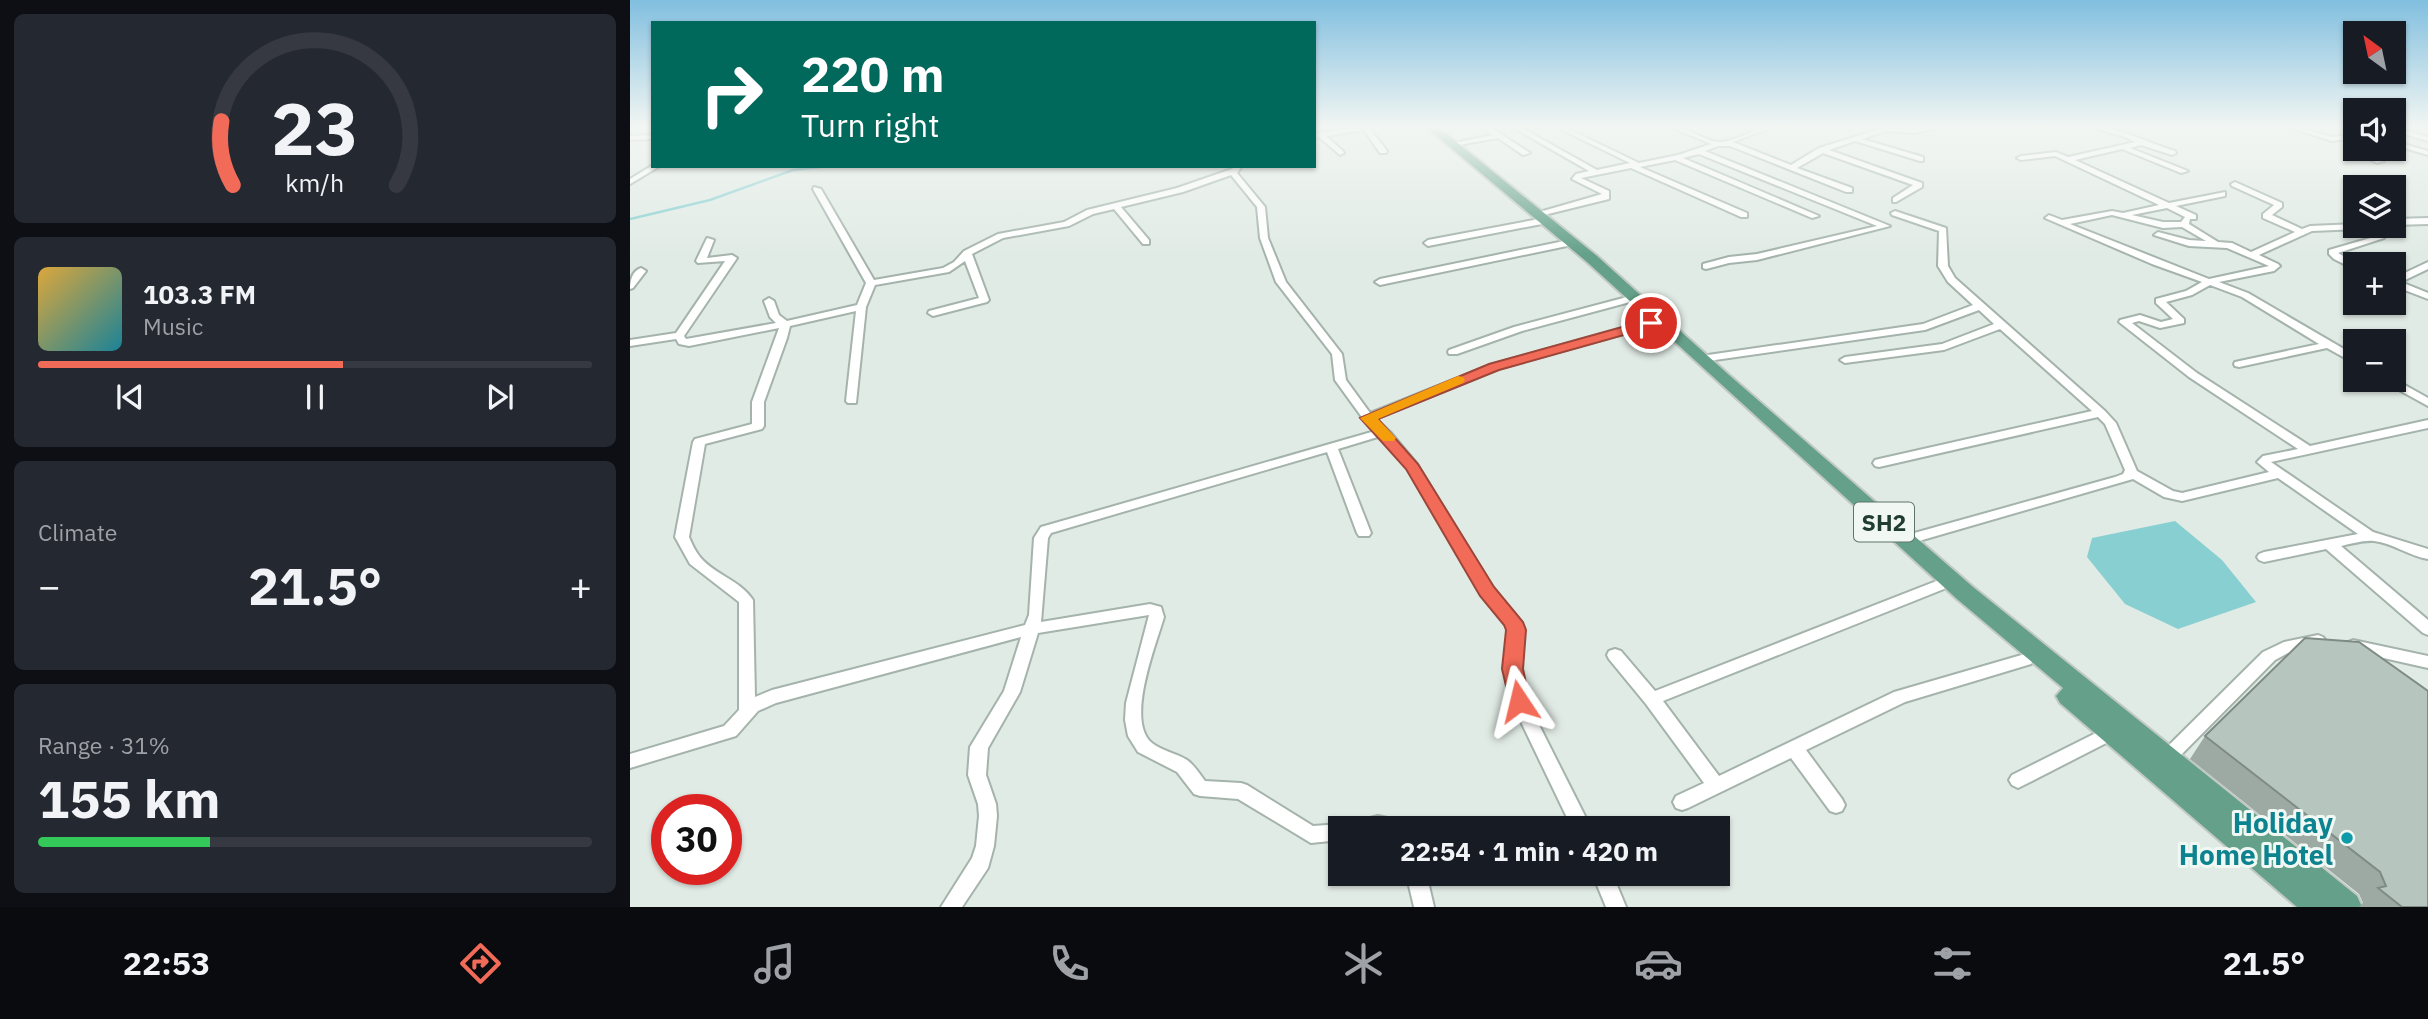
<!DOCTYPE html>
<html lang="en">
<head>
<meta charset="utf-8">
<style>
	:root { --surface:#171b24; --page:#242831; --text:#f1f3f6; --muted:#9ea1a6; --line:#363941; --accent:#f26b58 }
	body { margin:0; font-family:"IBM Plex Sans",sans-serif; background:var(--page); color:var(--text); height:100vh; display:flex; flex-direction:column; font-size:26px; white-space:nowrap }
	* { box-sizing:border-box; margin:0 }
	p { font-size:23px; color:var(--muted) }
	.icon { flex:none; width:38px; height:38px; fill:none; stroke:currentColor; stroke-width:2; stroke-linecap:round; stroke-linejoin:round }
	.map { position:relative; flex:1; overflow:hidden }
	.sheet { display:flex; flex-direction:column; gap:14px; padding:14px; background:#0d0f14; width:630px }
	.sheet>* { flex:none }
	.hud { position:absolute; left:21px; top:21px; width:665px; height:147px; border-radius:0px; box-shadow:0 2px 5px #0004; background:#00695c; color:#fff; overflow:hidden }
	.needle { width:46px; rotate:327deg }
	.controls { position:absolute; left:1713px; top:21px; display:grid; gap:14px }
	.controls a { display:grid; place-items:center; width:63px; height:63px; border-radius:0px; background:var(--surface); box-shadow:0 2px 5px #0004; font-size:35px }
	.speed { position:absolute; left:21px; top:794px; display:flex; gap:14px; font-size:35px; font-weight:700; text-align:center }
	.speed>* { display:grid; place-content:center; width:91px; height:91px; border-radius:50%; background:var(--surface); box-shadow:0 2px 5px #0004; line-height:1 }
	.speed .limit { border:10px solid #d22; background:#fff; color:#111 }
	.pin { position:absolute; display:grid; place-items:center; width:60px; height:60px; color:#fff; margin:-30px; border:4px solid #fff; border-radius:50%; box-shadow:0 2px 7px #0007 }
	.me { position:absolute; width:77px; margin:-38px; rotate:350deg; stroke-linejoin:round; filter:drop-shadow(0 0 5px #0008) }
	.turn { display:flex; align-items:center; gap:24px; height:147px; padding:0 35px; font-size:32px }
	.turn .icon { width:91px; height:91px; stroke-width:2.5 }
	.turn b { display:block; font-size:49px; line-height:60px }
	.big { font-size:52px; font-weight:700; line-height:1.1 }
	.sheet .card { flex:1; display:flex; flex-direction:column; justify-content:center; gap:10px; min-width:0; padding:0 24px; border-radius:10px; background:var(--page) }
	.sheet .dial { align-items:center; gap:0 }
	.dial svg { height:182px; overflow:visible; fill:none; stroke:var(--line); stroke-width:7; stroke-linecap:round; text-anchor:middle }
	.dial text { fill:var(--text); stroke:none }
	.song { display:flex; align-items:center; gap:21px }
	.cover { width:84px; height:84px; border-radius:10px; background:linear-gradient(135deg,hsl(40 70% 55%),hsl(190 70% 35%)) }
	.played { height:7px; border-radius:4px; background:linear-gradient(90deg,var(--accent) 55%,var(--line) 55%) }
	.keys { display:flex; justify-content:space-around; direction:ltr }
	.heat { display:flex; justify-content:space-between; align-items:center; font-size:38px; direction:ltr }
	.charge { height:10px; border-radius:5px; background:linear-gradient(90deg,#34c759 31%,var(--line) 0) }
	.trip { position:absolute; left:698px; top:816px; width:402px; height:70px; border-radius:0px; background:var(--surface); box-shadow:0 2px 5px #0004; font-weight:700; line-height:70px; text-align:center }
	.tab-bar { display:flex; height:112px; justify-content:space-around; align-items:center; background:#090b0e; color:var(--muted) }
	.tab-bar .icon { width:49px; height:49px }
	.tab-bar .selected { color:var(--accent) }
	.tab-bar b { font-size:32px; color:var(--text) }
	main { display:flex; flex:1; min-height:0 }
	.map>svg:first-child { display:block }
</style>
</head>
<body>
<main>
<section class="sheet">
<div class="card dial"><svg viewBox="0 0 100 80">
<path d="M14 69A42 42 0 1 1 86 69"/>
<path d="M14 69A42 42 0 0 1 9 41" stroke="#f26b58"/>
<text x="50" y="56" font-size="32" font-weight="700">23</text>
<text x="50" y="72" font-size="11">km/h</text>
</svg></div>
<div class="card">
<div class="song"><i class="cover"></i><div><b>103.3 FM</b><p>Music</p></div></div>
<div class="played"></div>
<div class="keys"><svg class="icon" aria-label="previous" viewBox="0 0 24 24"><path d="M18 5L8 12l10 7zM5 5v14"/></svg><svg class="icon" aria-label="pause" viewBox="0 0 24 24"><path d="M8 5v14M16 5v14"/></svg><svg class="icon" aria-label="next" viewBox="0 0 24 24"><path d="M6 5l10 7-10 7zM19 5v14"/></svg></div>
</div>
<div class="card"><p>Climate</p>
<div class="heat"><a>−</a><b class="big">21.5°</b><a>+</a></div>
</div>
<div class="card"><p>Range · 31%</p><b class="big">155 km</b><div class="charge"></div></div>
</section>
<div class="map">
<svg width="1798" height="907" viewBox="0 0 1798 907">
	<rect width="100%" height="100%" fill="#e1ebe5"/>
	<!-- water -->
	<path fill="#88cfd1" d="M1545,521L1592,560L1626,602L1548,629L1495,604L1457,557L1462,538Z"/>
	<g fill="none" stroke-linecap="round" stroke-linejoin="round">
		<!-- stream -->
		<path stroke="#88cfd1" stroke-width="2.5" d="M0,219L80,200L163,170L201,166"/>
		<!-- minor casing -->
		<g stroke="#a4b3ab" stroke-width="4">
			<path id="minor" d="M728,127H744L740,129L757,151L756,153H750L734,130L696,136L713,151L714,153L710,155L689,137L684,138V134Z
				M852,127H860L900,153L893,155L868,138L823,146L819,144L863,135Z
				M882,127H890L967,170L1000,163L926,127H934L1009,163L1048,155L1081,144L1041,127C1059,127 1073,141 1089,142C1103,143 1125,127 1143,127L1103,142L1161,165L1189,148L1253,128L1284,129L1313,127L1284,133L1256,131L1232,139L1293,157V161H1290L1225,141L1199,150L1292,183V187L1266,202H1263V198L1283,185L1193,153L1167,168L1222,188V192H1216L1100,146H1088L1075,151L1260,226L1127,260L1099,263L1076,269L1073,268V264L1099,257L1127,254L1247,226L1069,154L1053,158L1189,216L1182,218L1045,160L1010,167L1117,213V217H1111L1001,168L951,178L979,191V199L906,217V213L972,194L942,179L946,174L959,171Z
				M1460,127C1490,127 1516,142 1545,151L1546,153L1542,155L1511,145L1500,148L1558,171L1551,173L1492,149L1445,160L1539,203L1595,192V196L1546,206L1566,215V219H1560L1559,224L1588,242L1602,243L1621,252L1665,232L1633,218V214L1644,205L1602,186L1601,184L1605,182L1652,203V207L1642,215L1672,229L1680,226L1726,224V226H1734L1730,229L1682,231L1629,255L1648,264L1650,266L1644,271L1589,282L1618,293L1726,356V364L1697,348L1609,367L1605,366L1604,364L1605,362L1689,344L1612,297L1580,285L1562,295L1536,302L1554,319V323L1530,328L1509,321L1502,323L1567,373L1680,446L1798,420V428L1641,462L1743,532L1798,549V559C1779,556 1763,543 1744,541C1733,540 1721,544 1711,546L1798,620V635L1793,633L1696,549L1634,562L1629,560L1627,557L1629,554L1634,552L1728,534L1648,478L1552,501L1534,497L1503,479L1275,545L1270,543L1268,540L1270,537L1485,477L1493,474L1495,470L1475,424L1468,417L1249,467L1245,466L1243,463L1245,460L1249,459L1462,411L1370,329L1314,350L1215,363L1210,360L1215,357L1312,344L1364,324L1349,310L1295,330L1071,362L1066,359L1071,356L1293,324L1343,305L1318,282L1308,266L1309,231L1262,215L1261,213L1265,211L1316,228L1318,266L1325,278L1475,411L1486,423L1507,471L1543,491L1552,493L1639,472L1627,462L1633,456L1668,449L1559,377L1489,322L1490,320L1510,315L1531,322L1543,319L1526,303V299L1556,291L1572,282L1522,264L1415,218L1419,215L1432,220L1482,211L1493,213L1529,205L1425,156L1391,160L1387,158L1391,156L1426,152L1438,157L1505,142L1495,137ZM1537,208L1555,217L1551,222H1533L1502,215ZM1482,215L1533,228L1552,227L1576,241L1559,240L1528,232L1524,235L1559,246L1597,248L1639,266L1579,279L1440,224Z
				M1658,127H1668L1702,137L1726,134V138L1702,141Z
				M1764,127L1798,137V141L1764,131Z
				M23,135V139L0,140V136Z
				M1764,141L1798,151V155L1764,145Z
				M1726,147V149H1731L1754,161L1747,163L1723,151L1722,149Z
				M23,165L30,166L0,184V179Z
				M604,166H612L607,173L635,207L638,238L656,282L712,354L716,380L740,413L860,365L1017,321L1021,320L1026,323L1025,325L868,369L746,419L761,433L787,464L862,587L891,622L894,630L891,669L897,701L961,828H942L881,701L875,669L878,630L876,624L852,595L778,469L751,436L708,449L741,533L739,536H729L727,533L697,452L421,533L418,538L411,622L520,604L531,607L534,617C526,645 495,721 522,743C532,751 546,753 557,760C564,765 569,773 575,781L611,783L617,785L683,826L710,824L717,826V828H710V840L681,843L608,799L570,796L564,794L547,772L508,752L498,736L495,720L496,703L519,615L408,633L390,692L358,748L356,775L366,804L367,816L364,846L358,868L332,907H311L342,858L346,846L349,816L348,804L338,775L340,747L374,691L391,637L146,703L128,711L106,736L0,768V754L94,726L109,710V602L60,564L45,537L63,442L65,439L122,424V402L149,328L59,346L49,344L46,339L0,346V340L46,333L95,261L68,263L66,261L77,238L84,240L77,258L102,255L107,258L54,336L56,339L146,323L140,317L134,301L139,298L144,301L149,315L157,321L227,305L236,283L183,189L184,187L191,189L244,280L313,268L324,262L334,251L368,234L434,222L457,210L547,188L602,169ZM601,175L627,207L630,238L646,282L702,354L705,380L734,420L745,431L411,527L404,538L399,615L395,625L142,690L125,697L123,600C110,580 85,575 70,557C65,551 62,544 59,537L75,444L132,429L134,426V402L157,338L160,326L226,311L216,401L218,403H226L236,307L245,285L319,272L335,261L349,298L299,311L298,313L303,316L357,302L359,300L342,254L373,238L439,226L463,214L484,209L513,244H519V240L491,207L553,192Z
				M1798,218V224L1764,225V219Z
				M909,219L912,220V224L798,246L794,243L798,240Z
				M1735,226H1743L1754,238L1708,253L1728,264H1726V270L1704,259L1699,254V250L1744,237Z
				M934,241L938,244L937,246L750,285L745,282L750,279Z
				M1798,262V269L1771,282L1798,293V299L1764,286V278Z
				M11,268L16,271L3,288L0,289C0,281 2,271 11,268Z
				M997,297L1000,298V302L892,331L827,354H819L818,352L819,350L884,327Z
				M1764,379L1798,398V406L1751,380Z
				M1309,580L1314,581L1316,585L1314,589L1033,701L1089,776L1264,692L1395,654L1401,656L1403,660L1401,664L1275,702L1176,750L1212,799L1215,805L1212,811L1206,813L1200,811L1161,758L1058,808L1052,810L1046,808L1043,802L1046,796L1074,783L1016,704L979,659L977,655L979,651L985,649L991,651L1025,691Z
				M1688,635L1693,637L1696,641L1693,645L1658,653L1645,660L1543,763L1537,765L1531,763L1528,758L1531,753L1633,652L1654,642Z
				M1723,640L1798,656V668L1718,650L1715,646L1718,642Z
				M1482,725L1488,727L1490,732L1488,737L1394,785L1388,788L1382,785L1379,780L1382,775Z
				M748,816L776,822L778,828H722L724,822Z
				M776,873H796L804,907H784Z
				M962,873H982L996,907H976Z"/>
		</g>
		<!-- primary casing -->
		<g stroke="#c1c8c5" stroke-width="4">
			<path id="primary" d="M796,127H808L967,256L1099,375L1343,587L1727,896L1732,907H1667L1430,703L1426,696L1433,688L1327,599L957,262Z"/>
		</g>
		<!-- minor -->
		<use href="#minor" fill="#fff" fill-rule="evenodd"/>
		<!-- primary -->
		<use href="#primary" fill="#65a18a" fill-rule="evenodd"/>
	</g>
	<!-- wall -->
	<path fill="#9daaa3" d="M1575,736L1798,907H1729L1733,903L1729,894L1560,759Z"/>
	<!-- building -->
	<path fill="#b6c6be" stroke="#7f8b85" stroke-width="2" d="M1675,638L1729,642L1798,691V907H1772L1748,888L1756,886L1750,872L1575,736Z"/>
	<!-- sky -->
	<linearGradient id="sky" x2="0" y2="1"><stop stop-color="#81bfdf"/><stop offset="0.5" stop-color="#f2f6f3"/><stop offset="1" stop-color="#f2f6f3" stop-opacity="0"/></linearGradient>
	<rect width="1798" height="254" fill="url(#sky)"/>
	<!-- route -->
	<path fill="#f26b58" stroke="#9d4639" stroke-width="2" d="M1021,319L1026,320V326L869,370L748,419L788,464L864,587L893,622L896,630L893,669L900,701L897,707L889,710L881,707L872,669L876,630L874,625L850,596L776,469L730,418L859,364Z"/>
	<!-- slow -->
	<path fill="#f59e0b" d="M828,376L833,377L835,380L833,383L748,419L766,438L764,441H753L730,418Z"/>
	<!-- markers -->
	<circle fill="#0f9aa8" stroke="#f1f8f4" stroke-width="2.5" cx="1717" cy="838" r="7"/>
	<g text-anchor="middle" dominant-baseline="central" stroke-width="6" stroke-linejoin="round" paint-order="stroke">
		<!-- shield labels -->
		<rect fill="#f1f8f4" stroke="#5f746c" stroke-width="2" x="1224" y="502.5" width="60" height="39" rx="5"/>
		<g font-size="23" font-weight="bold" fill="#213c31">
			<text x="1254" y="522">SH2</text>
		</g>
		<!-- near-culture labels -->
		<g font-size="28" font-weight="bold" fill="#0d838f" stroke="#f1f8f4" text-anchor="end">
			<text x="1703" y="822">Holiday<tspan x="1703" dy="32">Home Hotel</tspan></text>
		</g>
	</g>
</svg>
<div class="controls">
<a><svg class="needle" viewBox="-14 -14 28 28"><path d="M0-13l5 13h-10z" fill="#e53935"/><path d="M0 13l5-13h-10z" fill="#9ea1a6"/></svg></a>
<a><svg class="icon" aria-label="sound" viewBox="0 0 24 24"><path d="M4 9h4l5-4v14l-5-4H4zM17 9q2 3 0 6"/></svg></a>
<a><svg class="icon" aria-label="layers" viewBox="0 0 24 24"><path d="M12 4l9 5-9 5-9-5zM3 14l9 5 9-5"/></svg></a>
<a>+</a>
<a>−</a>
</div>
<div class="speed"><div class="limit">30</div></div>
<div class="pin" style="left:1021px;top:323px;background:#d93025"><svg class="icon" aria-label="arrive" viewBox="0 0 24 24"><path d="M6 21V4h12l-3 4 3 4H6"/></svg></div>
<svg class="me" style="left:889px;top:701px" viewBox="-20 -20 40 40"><path d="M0-17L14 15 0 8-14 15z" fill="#f26b58" stroke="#fff" stroke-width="4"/></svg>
<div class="trip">22:54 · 1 min · 420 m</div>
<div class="hud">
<div class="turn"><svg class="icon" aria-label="right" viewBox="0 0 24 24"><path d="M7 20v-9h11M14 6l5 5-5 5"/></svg><div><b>220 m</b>Turn right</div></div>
</div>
</div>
</main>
<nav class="tab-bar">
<b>22:53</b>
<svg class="icon selected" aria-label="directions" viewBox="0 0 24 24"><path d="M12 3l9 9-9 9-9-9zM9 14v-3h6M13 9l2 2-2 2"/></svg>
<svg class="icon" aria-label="music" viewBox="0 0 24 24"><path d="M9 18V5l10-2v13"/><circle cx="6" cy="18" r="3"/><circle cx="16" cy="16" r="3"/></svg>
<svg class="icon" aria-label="phone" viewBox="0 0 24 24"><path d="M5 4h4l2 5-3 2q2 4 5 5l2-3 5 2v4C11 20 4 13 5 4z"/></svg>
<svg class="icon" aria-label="climate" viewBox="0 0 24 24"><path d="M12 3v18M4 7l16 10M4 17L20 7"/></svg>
<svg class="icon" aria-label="car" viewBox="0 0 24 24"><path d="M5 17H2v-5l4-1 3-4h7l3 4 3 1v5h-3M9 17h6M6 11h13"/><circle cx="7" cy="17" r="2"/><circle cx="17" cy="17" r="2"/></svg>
<svg class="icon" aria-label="filters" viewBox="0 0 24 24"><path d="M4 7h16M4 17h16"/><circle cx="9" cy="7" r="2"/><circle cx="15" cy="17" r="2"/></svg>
<b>21.5°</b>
</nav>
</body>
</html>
